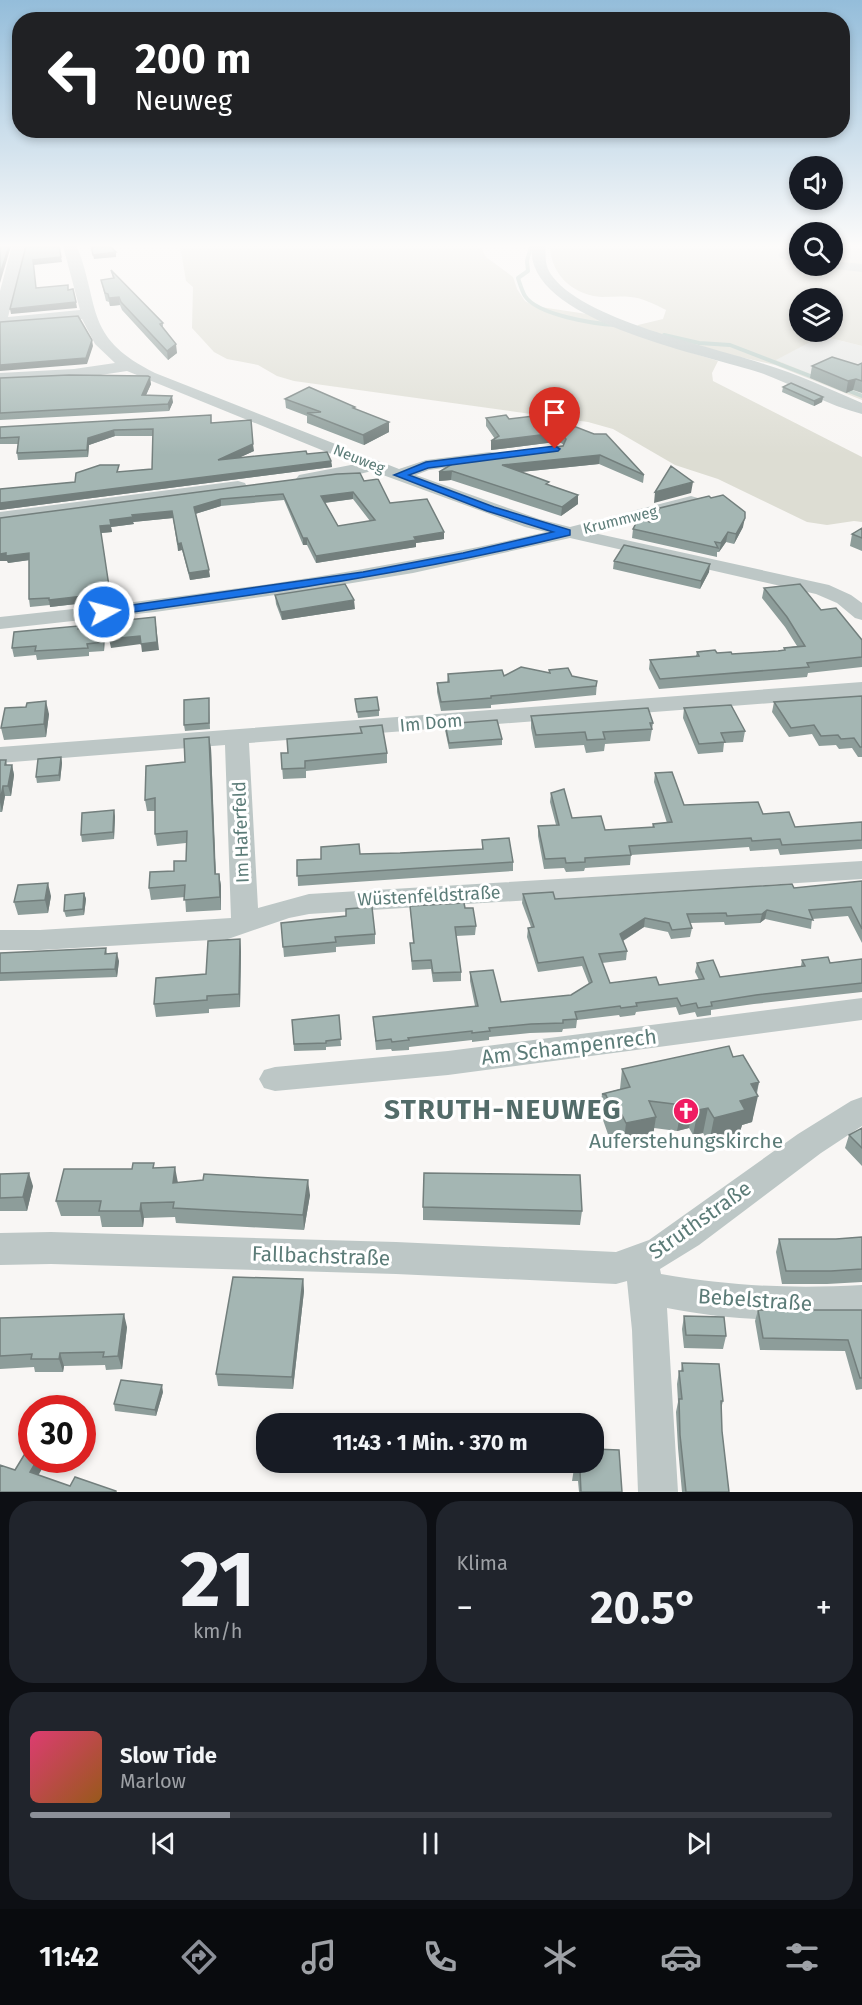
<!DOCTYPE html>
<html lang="de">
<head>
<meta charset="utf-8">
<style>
	:root { --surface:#171b24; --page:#20242c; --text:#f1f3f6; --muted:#9ea1a6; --line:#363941; --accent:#8c9099 }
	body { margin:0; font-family:"Fira Sans",sans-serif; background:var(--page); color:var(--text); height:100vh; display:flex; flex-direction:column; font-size:22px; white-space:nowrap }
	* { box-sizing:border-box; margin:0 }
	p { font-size:20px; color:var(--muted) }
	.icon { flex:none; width:33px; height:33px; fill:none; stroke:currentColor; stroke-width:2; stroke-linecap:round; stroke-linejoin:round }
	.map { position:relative; height:1492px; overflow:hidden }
	.panel { display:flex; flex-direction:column; gap:9px; padding:9px; background:#0d0f14; flex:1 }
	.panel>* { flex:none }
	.guide { position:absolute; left:12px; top:12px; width:838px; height:126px; border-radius:24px; box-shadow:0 3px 9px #0003; background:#202124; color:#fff; overflow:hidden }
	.fabs { position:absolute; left:789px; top:156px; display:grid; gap:12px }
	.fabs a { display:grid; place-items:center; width:54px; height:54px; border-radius:50%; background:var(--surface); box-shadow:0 3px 9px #0003; font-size:30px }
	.speed { position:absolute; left:18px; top:1395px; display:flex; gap:12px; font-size:30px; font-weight:700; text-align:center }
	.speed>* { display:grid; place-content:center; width:78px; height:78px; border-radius:50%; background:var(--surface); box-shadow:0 3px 9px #0003; line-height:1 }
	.speed .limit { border:9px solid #d22; background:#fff; color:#111 }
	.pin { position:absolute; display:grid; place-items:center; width:51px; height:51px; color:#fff; margin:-62px -26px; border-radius:50% 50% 50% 0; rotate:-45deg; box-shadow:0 0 6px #0007 }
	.pin .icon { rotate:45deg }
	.me { position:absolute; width:66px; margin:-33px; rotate:83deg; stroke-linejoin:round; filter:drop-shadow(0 0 4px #0008) }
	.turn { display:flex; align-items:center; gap:21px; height:126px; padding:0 24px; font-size:27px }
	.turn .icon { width:78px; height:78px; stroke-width:2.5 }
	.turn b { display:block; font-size:42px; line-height:51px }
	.big { font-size:45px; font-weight:700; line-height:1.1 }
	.panel .tile { flex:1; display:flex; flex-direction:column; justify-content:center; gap:9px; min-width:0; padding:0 21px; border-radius:24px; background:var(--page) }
	.panel .dial { align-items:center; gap:0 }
	.dial b { font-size:78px; line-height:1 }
	.song { display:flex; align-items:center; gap:18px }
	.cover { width:72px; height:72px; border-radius:9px; background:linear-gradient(135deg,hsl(340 70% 55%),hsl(30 70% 35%)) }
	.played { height:6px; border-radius:3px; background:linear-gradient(90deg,var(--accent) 25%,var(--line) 25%) }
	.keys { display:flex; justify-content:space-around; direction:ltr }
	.heat { display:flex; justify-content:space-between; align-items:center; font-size:33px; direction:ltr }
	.panel .tiles { flex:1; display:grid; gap:9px; grid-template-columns:1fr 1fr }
	.tile:last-child { grid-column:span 2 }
	.trip { position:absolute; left:256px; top:1413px; width:348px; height:60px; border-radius:24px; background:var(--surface); box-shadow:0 3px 9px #0003; font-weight:700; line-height:60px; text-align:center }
	.menu { display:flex; height:96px; justify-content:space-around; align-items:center; background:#090b0e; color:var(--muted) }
	.menu .icon { width:42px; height:42px }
	.menu .active { color:var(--accent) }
	.menu b { font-size:27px; color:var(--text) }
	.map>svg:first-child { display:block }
</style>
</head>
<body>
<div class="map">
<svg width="862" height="1492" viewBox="0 0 862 1492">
	<rect width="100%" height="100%" fill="#f8f6f4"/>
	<!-- built -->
	<path fill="#e5e7e5" d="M822,336L862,346V395L775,360Z"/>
	<!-- green -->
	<path fill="#ddddd3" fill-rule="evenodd" d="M178,246H480L486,257L513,277L517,289L525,301L534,306L587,314L647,339L718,361L712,373L713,381L862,457V522L854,521L827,525L807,522L718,479L675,465L613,429L588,422L294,381L277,376L258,365L227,359L214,352L192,328L193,287L186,281L181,251Z
		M550,246H799L800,266H832L833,246H862V346L822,336L776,360L862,395V400L775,365L709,350L637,327L638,325L663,319L666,310C654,304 643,298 630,297C621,296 611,297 602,297C573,295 551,275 550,246ZM800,298H832V332H800Z"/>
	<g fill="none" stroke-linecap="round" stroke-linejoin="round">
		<!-- stream -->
		<path stroke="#b6cac4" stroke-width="4" d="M531,246L527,261L528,271L518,278C520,284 522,291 525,296C537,315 595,324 616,325
			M664,335L699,343L730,345L818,379
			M844,389L862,396"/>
		<!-- minor -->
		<path fill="#bdc7c6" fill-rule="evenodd" d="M12,246H26L8,317L80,310L63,246H77C101,310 84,337 155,373L399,469L426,460L490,452L496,453L499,457L496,461L429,470L416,475L539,519L570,527L691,496L698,498L700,502L698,506L594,533L829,585L851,595L862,603V620L855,618L837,603L816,594L570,538L413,573L310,590L155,612L0,629V617C184,598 366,574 546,532L525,527L372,471L343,478L305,484L299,483L296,479L299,475L356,464L127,371L74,379L0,383V373L74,369L115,363L95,344L82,319L0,326V291Z
			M532,246H546C545,255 545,265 550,273C580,320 711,346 764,364C797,374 830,389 862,403V414C828,406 794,385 761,373C708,355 523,321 532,246Z
			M785,251L800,255V263L780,258L778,255L780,252Z
			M832,261L862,264V272L827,268L826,266H832Z
			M238,481L245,483L247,487L245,491L0,524V512Z
			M862,682V696L249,743L258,908L309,894L862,861V879L309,914L289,918L228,939L40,950H0V930H40L231,918L225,745L0,763V747Z
			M862,998V1020L448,1075L275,1091L264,1088L259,1079L264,1070L275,1067L448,1051Z
			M862,1097V1126L821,1153L699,1245L660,1269L661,1274C730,1286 792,1289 862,1285V1319C795,1322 732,1321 667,1308L678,1492H638L632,1330L627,1281L616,1284L396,1274L51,1264L0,1265V1233L51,1232L396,1242L616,1252L649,1240L798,1134L851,1101Z"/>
	</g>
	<!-- wall -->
	<path fill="#8d9d9a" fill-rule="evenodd" d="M111,270L163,323V328L177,353L168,360L122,310L120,305L110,306L109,302L106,301L101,280L113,278Z
		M862,363V393L853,390L846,393L810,378L812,366L858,365Z
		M0,378L151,384L146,395L173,402L169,411L0,420Z
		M783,387L823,397L822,402L814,406L782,392Z
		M285,399L355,407V409L389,432L364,445L307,423V416L286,408Z
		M486,418L548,423L563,428L644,475L643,483L599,464L521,472L549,485L578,495V504L561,516L451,480L439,481V472L564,445L561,443L555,442L491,450L495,439L486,426Z
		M211,423L254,451L238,458L307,454L331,461L332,467L0,510V489L75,482L120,472L152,469L153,436H115L89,445L88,457L18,460L17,453L18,444H0V427Z
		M364,481L390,503L444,539L416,543V547L316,563L307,545H303L284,500L221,506L195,514L210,577L190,580L182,550L178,551L173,518L133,522L134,524L111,527L112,532L101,533L111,600L50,607V605L30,607L29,599V560L8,563L0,518ZM353,499L370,521L338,526L325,503Z
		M650,522L743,527L734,544L726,542L719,552H717V557L632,538L633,529Z
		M862,528V551L850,546L852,534Z
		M614,561L709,572L700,589L613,569Z
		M764,588L821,610L862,640V667L808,673L807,677L659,689L649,669L650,660L696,656L697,652L732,654L778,651L784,650V648L797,646L785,627L762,598Z
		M275,595L355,609L282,620L276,604Z
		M78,629L105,635L104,651L89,652V656L37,660L36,655L14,657L12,648Z
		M549,670L572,676L597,681L596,695L491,705V708L441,711L437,692V683L447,682L448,674L504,676L549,672Z
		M862,696V757H858L852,748L839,749L836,745L819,746L812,734L789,737L772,712L774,702Z
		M355,699L379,710V716L358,718Z
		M209,704L210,729L185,731L184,725Z
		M26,707L49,714L46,737L4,740L1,728Z
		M684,708L745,731L743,742L724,743L723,752L698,754L683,718Z
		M531,716L653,723L650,741L605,744L604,751L586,753L584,745L535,748L531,728Z
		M445,724L502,739V745L449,749L445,730Z
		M360,727L387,753V763L306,771V778L283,779L281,753H288L361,734Z
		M211,748L216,874H219L221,886V910L186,912L185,897L151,900L149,888L174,871L186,861V843L157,846L155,834V811H147L145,800L185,762Z
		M61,757L62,763L60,781L37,783L36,777Z
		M0,760H6L7,765H12L14,775L11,796H5L2,812H0Z
		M655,773L684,805L763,814L795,827L862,822V849L780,855L778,849L750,851L749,847L631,855L630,865L585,868L584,871L566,872L564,868L544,869L538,836V826L556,825L550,802L551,793L572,818L605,830L652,828L653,824L667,823L654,782Z
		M115,816L114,839L82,842L81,835Z
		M482,840L513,862V871L298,886L297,860L321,859L360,854L400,853L482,849Z
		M862,881V943L848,916L812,919L811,929L765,919L760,923L725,925L724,922L690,923L692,928L690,937L671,939L668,932L644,927L623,941L627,951L626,960L602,963L610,983L659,985L699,980L695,972L697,963L720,977L801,966L802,960L830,963L862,959V992L754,1004L711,1010V1015L697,1017L695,1012L679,1015L676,1007L636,1012L635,1015L620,1017L619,1015L577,1020L576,1028L563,1029L562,1032L530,1033L489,1037V1040L472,1042V1040L409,1047V1050L392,1051L391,1049L376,1050L373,1017L475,1006L470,981V972L501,1002L571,995L589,984L582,966L538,972L527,937L528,928L531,927L522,903L523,894L555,899L794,888Z
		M84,893L86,899L84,915L66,917L64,911Z
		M51,896L48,913L18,915L14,902Z
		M410,906L465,908L476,926L475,935L456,936L461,972V981L433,982L431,969L412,970L410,943H413Z
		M346,916L375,934V944L336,947V952L284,957L281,923Z
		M240,939L241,952L240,1007L209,1009V1013L156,1017L154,1004L206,974Z
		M106,948L107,954L119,961L117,977L0,981V953Z
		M339,1015L341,1046L326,1047V1050L294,1051L292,1020Z
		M622,1069L759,1082L752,1122L742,1125L739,1135L709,1143L703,1133L693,1135L689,1128L677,1131L654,1128L652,1142L623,1149L618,1139L610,1140L603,1120L599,1119L602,1094L620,1089Z
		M862,1128V1166L845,1148L849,1135Z
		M155,1168L178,1182L310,1195L304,1230L176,1223L175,1217L144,1218L143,1227H102L100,1216H61L56,1201Z
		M0,1174L33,1186L27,1211H0Z
		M423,1207L582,1211L580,1225L423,1220Z
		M862,1237V1282L827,1284H782L776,1252L779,1239H836Z
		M303,1279L304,1291L293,1389L218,1386L216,1374Z
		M758,1310H862V1389L856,1390L845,1351L760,1350L755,1321Z
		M684,1316L726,1336L723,1349L684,1348L682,1329Z
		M0,1318L127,1327L122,1369L106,1370L105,1365L64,1366L63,1372H35L34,1367L0,1369Z
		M682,1363L723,1401L721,1409L722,1431L729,1492H682L678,1448L676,1412L678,1402L677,1384L679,1371H681Z
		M163,1392L156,1416L115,1411L114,1404Z
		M575,1462L622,1492H579L578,1481H572Z"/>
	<!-- shaded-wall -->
	<path fill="#737f7d" d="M9,246H11L0,283V274Z
		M116,252V257L94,259L93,255Z
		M61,257L62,262L34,265L33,260Z
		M119,297L120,305L110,306L109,298Z
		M76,302L77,308L11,314L10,309Z
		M92,340L93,346L87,364L0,371V365Z
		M176,344L177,353L168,360L167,351Z
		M150,377L151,384L143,402L142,395Z
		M856,379L853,390L846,393L848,381Z
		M172,396L173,402L169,411L168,404Z
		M823,397L822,402L814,406V401Z
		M389,422V432L364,445L363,435Z
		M114,430L115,436L89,445L88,457L87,450L88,438Z
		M556,433L555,442L491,450V441Z
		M253,444L254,451L219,467L218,460Z
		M600,455L599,464L501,474L502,465Z
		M331,461L332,467L0,510V503Z
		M452,471L451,480L439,481V472Z
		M693,482L691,493L654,503L655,492Z
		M353,492V499L322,503L321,496Z
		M578,495V504L561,516L562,507Z
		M221,499V506L195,514L194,507Z
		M172,511L173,518L133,522L134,524L111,527L112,532L101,533L111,600L50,607L49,600L100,526L110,520L132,515Z
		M745,518L743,527L734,544L736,534Z
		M444,532V539L416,543V547L316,563V556L414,537Z
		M728,532L726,542L719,552L721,543Z
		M303,538H307V545H303Z
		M181,543L182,550L178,551V544Z
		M6,553H29L30,560L8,563L7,561H0V554Z
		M710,564L709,572L700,589L701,581Z
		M209,570L210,577L190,580L189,573Z
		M354,600L355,609L282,620L281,612Z
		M155,617L159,650L142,652L141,644L111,648L109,639Z
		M103,626L105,635L104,651L103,642Z
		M46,701L49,714L46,737L44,724Z
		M209,737L211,748L216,886L215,874Z
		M61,757L62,763L60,781L59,775Z
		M12,765L14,775L11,796L8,786Z
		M3,786L5,796L2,812L0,802Z
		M114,810L115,816L114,839L113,832Z
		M219,874L221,886V910L220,897Z
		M48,883L51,896L48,913L45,900Z
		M84,893L86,899L84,915L83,909Z
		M767,910L765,919L760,923L762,914Z
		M645,918L644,927L619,943L620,934Z
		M240,939L241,952L240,1007L239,994Z
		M117,953L119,961L117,977L115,969Z
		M759,1082L755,1097L758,1096L752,1122L742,1125L739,1135L709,1143L714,1118L751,1084Z
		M693,1102L689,1128L677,1131L682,1105Z
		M708,1108L703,1133L693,1135L698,1110Z
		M656,1117L652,1142L623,1149L626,1123Z
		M175,1167L178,1183H173Z
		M29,1173L33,1186L27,1211L23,1197Z
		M308,1180L310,1195L304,1230L303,1215Z
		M141,1203L144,1218L143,1227L140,1211Z
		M303,1279L304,1291L293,1389L292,1377Z
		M124,1314L127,1327L122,1369L118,1356Z
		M60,1353L64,1366L63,1372L59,1359Z
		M162,1385L163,1392L156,1416L155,1410Z
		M37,1460H47L34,1483L30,1472Z"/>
	<!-- building -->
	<path fill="#a4b6b3" stroke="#737f7d" stroke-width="1.5" fill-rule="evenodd" d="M0,246H9L0,274Z
		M26,246H59L61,257L33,260L36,288L68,285V290L73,289L76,302L10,309Z
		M91,246H110L116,252L93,255Z
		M111,270L163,323L160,324L176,344L167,351L121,302L119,297L109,298L108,294L105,293L101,280L114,278Z
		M78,316L92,340L86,358L0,365V322Z
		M832,357L858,365L862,363V381L856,379L848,381L812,366Z
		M69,375L148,376L150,377L142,395L172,396L168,404L0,413V378Z
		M791,383L823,397L814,401L783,387Z
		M309,387L355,407L353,408L389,422L363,435L307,413L321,412L285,399Z
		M211,415V423L251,420L253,444L218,460L306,451L307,454L327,452L331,461L0,503V489L75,482L76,473L100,465H119L117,472L152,469L153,429L114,430L88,438L87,450L17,453L19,437L0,438V427Z
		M506,415L509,419L542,415L548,423L558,422L563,428L571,425L594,434H606L644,475L600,455L502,465L549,482L546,484L578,495L562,507L452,471L439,472L459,460L563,446L566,439L562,434L556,433L491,441L499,436L486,418Z
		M671,466L693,482L655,492Z
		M360,473L364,481L378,479L390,503L427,499L444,532L414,537L416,540L316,556L307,538H303L283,494L221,499L194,507L209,570L189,573L181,543L178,544L172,511L132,515L133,517L110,520L111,525L100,526L110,593L49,600V598L29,599V553L6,556V553L0,554V518L337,474ZM353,492L375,520L338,526L321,496Z
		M723,495L745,512V518L736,534L728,532L721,543L715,542L718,548L633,529L639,518L650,522L660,508L709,496L711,498Z
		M862,528V538L852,534Z
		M624,545L710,564L701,581L614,561Z
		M345,584L354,600L281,612L275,595Z
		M800,584L821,610L836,608L862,640V657L807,663L809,667L660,679L650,660L699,656L697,652L715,650L717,653L731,652L732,654L778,651L785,650L784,648L805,646L787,617L764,588Z
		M155,617L157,642L141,644L140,636L109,639L108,622Z
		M78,626V629L103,626V642L87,644L88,648L35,651L36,646L12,648L14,632Z
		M521,667L550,673L549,670L568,668L572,676L597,681L596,686L491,696V698L441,702L437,683L449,682L448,674L502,670L504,676Z
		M862,696V747H860L854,738L841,739L838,735L821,736L814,725L791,728L774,702Z
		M377,697L379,710L357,712L355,699Z
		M209,698V723L184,725V700Z
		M46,701L44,724L1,728L5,708L26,707L27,703Z
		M731,705L745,731L721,733L725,742L699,744L684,708Z
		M648,708L653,723H650L652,729L603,732L605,739L587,740L585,732L536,735L531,716Z
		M497,720L502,739L449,743L445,724Z
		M382,725L387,753L305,761V768L282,769L281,753H288L287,739L362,733L360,727Z
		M209,737L215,874H219L220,897L184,900L185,885L149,888L150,872L174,871V861H186L187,831L155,834V798L145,800L146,766L185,762L184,739Z
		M61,757L59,775L36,777L38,759Z
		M0,760H6L5,765H12L8,786H3L0,802Z
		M672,772L684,805L758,802L763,814L789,812L795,827L862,822V840L782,845L780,839L752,841L751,838L629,846L631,855L585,858V862L566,863L565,858L545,859L538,826L559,825L551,793L564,789L572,818L601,816L605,830L654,827L653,824L672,822L655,773Z
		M114,810L113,832L81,835L82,813Z
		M509,838L513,862L297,876V860L321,859V847L359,844L360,854L400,853L483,849L482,840Z
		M862,881V929L851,907L809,910L813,920L767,910L762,914L727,916L726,913L687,914L692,928L672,930L669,923L645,918L620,934L627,951L599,954L610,983L656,977L659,985L704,979L697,963L713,960L720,977L805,966L802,960L828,957L830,963L862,959V983L756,995L711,1002L712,1006L698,1008L696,1003L681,1006L677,998L636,1003L637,1006L621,1008L620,1006L575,1012L577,1019L563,1020V1023L531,1024L489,1028L490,1031L472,1033V1031L408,1038L409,1040L392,1042L391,1039L376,1041L373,1017L478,1006L470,972L493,970L501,1002L571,995L592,982L583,957L538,963L528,928L534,927L523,894L553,892L555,899L792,884L794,888Z
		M48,883L45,900L14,902L18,885Z
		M84,893L83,909L64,911L65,895Z
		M464,903L465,908H473L476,926L455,927L461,972L433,973L431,960L412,961L410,943H414L410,906Z
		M372,907L375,934L335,937L336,942L283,947L281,923L346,916V909Z
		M240,939L239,994L207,996V1000L154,1004L156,978L206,974L208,941Z
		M106,948L105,954L117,953L115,969L0,973V953Z
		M339,1015L341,1039L326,1041V1043L294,1044L292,1020Z
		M729,1046L733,1057L743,1055L759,1082L751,1084L758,1096L740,1101L745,1110L714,1118L708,1108L698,1110L693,1102L682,1105L649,1101L656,1117L626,1123L621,1113L613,1114L606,1095L602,1094L630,1087L622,1069Z
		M862,1128V1148L849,1135Z
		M133,1163H154L153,1168L175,1167L173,1183L203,1180L204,1174L308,1180L303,1215L173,1208L174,1202L141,1203L140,1211H99L101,1201H56L64,1169H132Z
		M29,1173L23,1197L0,1198V1174Z
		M424,1173L580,1175L582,1211L423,1207Z
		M862,1237V1269L831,1271H786L779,1239H836Z
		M233,1277L303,1279L292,1377L216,1374Z
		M758,1310H862V1378H860L848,1340L763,1338Z
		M124,1314L118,1356L103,1357L104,1352L60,1353L59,1359H31L32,1354L0,1356V1318Z
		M684,1316L724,1317L726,1336L686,1335Z
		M682,1363L719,1364L723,1401H721L722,1431L729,1492H686L680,1435L679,1399H682L679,1371H683Z
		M121,1380L162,1385L155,1410L114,1404Z
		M32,1442V1460H37L30,1472L70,1486L75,1477L116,1491V1492H0V1465L15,1470Z
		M594,1449L619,1450L622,1492H581L580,1471H574L575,1462H594Z"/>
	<!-- sky -->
	<linearGradient id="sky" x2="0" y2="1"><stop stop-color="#94bdda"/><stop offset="0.54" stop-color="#fcfbfa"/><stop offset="1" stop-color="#fcfbfa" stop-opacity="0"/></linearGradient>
	<rect width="862" height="455" fill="url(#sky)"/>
	<!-- route -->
	<path fill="#1a73e8" stroke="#114b97" stroke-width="1.5" d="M555,446L560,449L558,451L428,468L409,475L494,507L570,530V535C416,573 260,594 104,616L98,612L104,609L363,572L463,553L553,532L487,511L394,475L426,462Z"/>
	<!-- icons -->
	<defs>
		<g id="church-disc" transform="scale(1.35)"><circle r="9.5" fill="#f01c62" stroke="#fff"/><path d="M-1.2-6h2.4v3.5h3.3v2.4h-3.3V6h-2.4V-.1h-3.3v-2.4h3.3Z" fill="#fff"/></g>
	</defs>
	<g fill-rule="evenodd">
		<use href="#church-disc" x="686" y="1111"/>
	</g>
	<g text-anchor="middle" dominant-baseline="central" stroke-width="6" stroke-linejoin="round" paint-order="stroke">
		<!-- far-street labels -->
		<g font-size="15" fill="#5c7c78" stroke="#fff">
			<text transform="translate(359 459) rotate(22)">Neuweg</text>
			<text transform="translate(620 520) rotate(-14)">Krummweg</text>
		</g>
		<!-- street labels -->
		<g font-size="18" fill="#5c7c78" stroke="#fff">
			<text transform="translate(431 723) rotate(-5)">Im Dom</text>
			<text transform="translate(241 832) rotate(-92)">Im Haferfeld</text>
			<text transform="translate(429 896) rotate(-3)">Wüstenfeldstraße</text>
		</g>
		<!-- near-street labels -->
		<g font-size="21" fill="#5c7c78" stroke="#fff">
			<text transform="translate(569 1047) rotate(-7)">Am Schampenrech</text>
			<text transform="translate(700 1220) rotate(-35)">Struthstraße</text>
			<text transform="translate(321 1256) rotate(2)">Fallbachstraße</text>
			<text transform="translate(755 1300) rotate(4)">Bebelstraße</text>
		</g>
		<!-- near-poi labels -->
		<g font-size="21" fill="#5c7c78" stroke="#fff">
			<text x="686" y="1141">Auferstehungskirche</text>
		</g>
		<!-- near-district labels -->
		<g font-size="28" font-weight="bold" letter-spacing="1.5" fill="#536c69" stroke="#fff">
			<text x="503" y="1109">STRUTH-NEUWEG</text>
		</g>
	</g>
</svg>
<div class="fabs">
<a><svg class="icon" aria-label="sound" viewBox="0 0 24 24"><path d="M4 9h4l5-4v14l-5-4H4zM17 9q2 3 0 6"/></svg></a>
<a><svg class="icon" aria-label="search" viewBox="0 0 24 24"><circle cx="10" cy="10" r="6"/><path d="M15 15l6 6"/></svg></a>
<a><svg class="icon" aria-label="layers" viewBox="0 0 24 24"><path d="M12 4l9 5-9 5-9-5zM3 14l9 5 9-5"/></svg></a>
</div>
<div class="speed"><div class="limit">30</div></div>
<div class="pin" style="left:555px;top:449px;background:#d93025"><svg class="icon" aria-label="arrive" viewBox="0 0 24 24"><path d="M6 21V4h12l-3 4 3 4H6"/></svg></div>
<svg class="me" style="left:104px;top:612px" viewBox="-20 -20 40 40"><circle r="17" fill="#1a73e8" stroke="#fff" stroke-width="3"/><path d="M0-11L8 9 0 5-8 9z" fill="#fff"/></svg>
<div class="trip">11:43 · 1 Min. · 370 m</div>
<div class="guide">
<div class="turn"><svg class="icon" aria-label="left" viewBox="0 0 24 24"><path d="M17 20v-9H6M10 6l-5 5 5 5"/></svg><div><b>200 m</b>Neuweg</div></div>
</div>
</div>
<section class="panel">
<div class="tiles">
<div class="tile dial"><b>21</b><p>km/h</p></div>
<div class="tile"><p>Klima</p>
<div class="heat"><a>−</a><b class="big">20.5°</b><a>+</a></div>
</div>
<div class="tile">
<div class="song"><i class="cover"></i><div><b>Slow Tide</b><p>Marlow</p></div></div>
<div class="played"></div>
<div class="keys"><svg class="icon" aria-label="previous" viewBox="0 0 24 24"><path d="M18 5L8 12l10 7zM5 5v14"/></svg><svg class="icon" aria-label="pause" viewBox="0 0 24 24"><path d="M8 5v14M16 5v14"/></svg><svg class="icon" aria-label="next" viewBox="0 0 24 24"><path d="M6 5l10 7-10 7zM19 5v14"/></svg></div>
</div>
</div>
</section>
<nav class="menu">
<b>11:42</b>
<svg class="icon active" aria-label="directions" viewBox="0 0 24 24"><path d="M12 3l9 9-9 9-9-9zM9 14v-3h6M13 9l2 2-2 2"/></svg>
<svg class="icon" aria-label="music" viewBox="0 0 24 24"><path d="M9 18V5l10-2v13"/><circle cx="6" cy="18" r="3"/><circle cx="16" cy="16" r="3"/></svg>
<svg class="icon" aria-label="phone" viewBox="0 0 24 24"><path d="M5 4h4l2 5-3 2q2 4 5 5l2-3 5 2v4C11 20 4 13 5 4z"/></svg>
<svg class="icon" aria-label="climate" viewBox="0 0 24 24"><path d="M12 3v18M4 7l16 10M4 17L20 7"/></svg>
<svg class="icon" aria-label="car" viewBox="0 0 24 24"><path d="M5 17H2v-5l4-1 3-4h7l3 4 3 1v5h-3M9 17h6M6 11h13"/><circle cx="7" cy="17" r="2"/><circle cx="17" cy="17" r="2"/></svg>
<svg class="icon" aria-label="filters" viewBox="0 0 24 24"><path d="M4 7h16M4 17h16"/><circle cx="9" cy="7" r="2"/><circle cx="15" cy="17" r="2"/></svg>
</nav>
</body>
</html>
